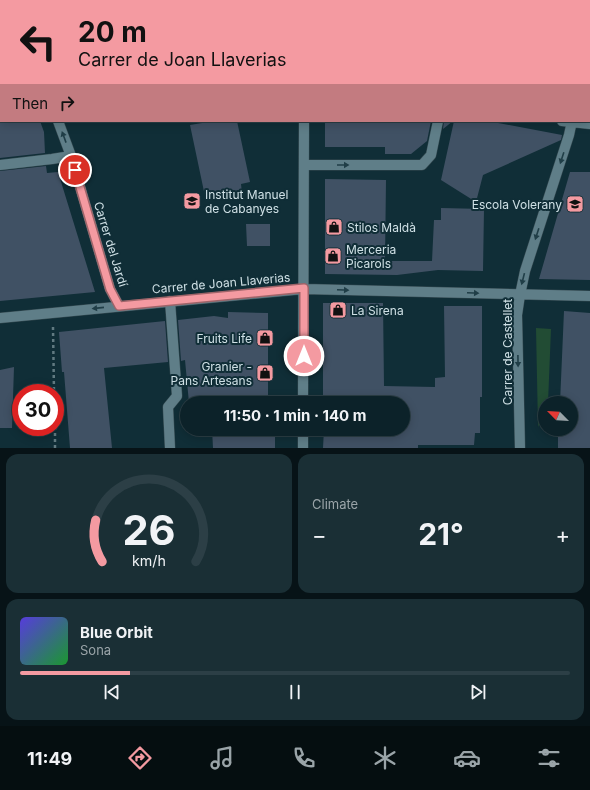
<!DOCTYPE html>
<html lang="en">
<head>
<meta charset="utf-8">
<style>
	:root { --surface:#0c2229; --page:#1a2f35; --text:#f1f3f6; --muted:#9aa4a8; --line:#2c3f46; --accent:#f49aa1 }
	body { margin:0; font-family:Inter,sans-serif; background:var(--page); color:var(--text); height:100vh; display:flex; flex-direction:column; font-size:15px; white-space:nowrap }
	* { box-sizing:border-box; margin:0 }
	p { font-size:13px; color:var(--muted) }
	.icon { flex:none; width:22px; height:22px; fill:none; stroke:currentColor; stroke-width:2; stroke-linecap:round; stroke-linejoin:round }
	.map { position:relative; height:448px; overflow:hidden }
	.sheet { display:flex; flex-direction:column; gap:6px; padding:6px; background:#071317; flex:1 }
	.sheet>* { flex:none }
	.guide { position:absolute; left:0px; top:0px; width:590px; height:122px; box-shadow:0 2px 10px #0003,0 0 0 1px var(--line); background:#f49aa1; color:#111; overflow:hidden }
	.needle { width:26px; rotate:294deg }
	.tools { position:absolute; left:538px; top:396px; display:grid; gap:8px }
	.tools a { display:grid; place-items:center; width:40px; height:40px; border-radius:50%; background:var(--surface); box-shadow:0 2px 10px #0003,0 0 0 1px var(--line); font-size:20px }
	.speed { position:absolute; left:12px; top:384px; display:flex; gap:8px; font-size:20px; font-weight:700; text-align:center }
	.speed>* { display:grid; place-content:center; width:52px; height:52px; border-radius:50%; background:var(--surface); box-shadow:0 2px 10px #0003,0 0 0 1px var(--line); line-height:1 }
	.speed .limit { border:6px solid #d22; background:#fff; color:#111 }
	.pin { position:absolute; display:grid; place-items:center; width:34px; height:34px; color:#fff; margin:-17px; border:2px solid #fff; border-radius:50%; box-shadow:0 1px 4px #0007 }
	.me { position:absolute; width:44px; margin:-22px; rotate:0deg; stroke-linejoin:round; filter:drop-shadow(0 0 3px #0008) }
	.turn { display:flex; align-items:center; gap:14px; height:84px; padding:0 12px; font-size:18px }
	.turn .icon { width:52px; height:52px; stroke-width:2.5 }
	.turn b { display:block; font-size:28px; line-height:34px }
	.then { display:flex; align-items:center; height:38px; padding:0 12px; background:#0003; gap:8px; font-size:15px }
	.big { font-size:30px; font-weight:700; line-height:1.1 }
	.sheet .card { flex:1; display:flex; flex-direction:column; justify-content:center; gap:6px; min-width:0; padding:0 14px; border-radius:12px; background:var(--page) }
	.sheet .dial { align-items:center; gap:0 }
	.dial svg { height:104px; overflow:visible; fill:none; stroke:var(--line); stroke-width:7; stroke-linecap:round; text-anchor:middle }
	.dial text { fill:var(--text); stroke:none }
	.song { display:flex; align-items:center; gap:12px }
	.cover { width:48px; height:48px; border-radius:6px; background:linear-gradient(135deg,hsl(250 70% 55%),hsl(130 70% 35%)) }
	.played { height:4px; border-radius:2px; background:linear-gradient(90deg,var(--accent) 20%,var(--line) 20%) }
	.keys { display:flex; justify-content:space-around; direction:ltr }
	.heat { display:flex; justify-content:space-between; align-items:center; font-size:22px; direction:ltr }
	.sheet .tiles { flex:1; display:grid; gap:6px; grid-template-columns:1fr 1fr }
	.card:last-child { grid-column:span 2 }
	.trip { position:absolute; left:180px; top:396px; width:230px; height:40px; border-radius:20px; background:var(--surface); box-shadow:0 2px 10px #0003,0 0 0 1px var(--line); font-weight:700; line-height:40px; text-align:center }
	.menu { display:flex; height:64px; justify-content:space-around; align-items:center; background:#050e10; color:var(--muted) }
	.menu .icon { width:28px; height:28px }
	.menu .active { color:var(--accent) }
	.menu b { font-size:18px; color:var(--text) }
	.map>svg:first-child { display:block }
</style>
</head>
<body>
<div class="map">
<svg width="590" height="448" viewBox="0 0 590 448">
	<rect width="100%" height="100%" fill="#102e37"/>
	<!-- green -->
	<path fill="#224c34" d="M536,328L551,329L548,403H545V412L538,427Z"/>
	<!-- building -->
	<path fill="#405164" d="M0,121H40L44,132L45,153L0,158Z
		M214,121H237L250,182L241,184L242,193L206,201L190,125Z
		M325,121H431L427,141L411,154H385V147H325Z
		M444,121H453L443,129Z
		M454,121H494L493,122L562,135L561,140L483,175L476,202L441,180Z
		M46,166L47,173L58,172L95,292L0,301V171Z
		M570,172H590V280L539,279Z
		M325,179L386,180L385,261H432L434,220H441V208L484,209L483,271L438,270L397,275L325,274Z
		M246,224H270V246H247Z
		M323,303H383L384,386L435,387V378L445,377L444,306H482V397H480V433H475L474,445H418V448H323L324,429H403V403H323Z
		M564,311L590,313V448H558V429H571V403H560Z
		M228,312L268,313V403H189L185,360L181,361L178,320L214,316L228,318Z
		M165,321L168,362L104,368L112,448H70L64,372H62L59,332Z
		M14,367L12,428H0V370Z
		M212,429H275V448H213Z"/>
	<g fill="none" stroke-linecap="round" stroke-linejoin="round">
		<!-- street casing -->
		<g stroke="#364b52" stroke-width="11">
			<path id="street" d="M15,0L16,1
				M304,0V1
				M464,1V0
				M589,8L590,3
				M0,16H1
				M58,121L71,156L110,289L119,306
				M562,121L590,124
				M0,165L52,159L71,156
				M304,165H422L431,155L438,121
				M170,301L177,396L168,407L170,448
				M0,318L304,289L590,296
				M303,403L304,121
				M303,448V429
				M520,448L517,315L520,295L525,271L569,135L572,121"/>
		</g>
		<!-- path -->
		<path stroke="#617a81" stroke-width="2.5" stroke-dasharray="3 3" stroke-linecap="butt" d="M53,327L54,393
			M55,427V448"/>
		<!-- street -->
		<use href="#street" stroke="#5f7e88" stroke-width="10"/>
	</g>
	<!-- one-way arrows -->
	<defs><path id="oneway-solid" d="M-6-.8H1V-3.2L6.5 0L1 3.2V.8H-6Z"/></defs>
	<g fill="#203e47">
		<use href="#oneway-solid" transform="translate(64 137) rotate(-110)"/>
		<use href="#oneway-solid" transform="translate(562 158) rotate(108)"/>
		<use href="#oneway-solid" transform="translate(343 165)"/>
		<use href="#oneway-solid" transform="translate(537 234) rotate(108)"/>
		<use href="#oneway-solid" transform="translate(523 279) rotate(104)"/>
		<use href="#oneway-solid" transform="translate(343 290) rotate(2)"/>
		<use href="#oneway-solid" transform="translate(473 293) rotate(2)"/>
		<use href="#oneway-solid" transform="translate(98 308) rotate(174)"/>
		<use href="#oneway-solid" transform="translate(518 361) rotate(89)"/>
	</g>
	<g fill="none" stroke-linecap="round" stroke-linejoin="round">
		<!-- route casing -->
		<g stroke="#9f6469" stroke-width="10">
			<path id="route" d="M75,170L110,289L119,306L304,288V356"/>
		</g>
		<!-- route -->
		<use href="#route" stroke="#f49aa1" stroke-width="7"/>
	</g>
	<!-- icons -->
	<defs>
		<g id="school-square" transform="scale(0.9)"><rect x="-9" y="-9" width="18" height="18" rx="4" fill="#f49aa1" stroke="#102e37"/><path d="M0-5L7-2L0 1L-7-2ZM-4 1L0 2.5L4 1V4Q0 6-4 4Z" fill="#111"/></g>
		<g id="shop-square" transform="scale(0.9)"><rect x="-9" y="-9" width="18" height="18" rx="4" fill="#f49aa1" stroke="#102e37"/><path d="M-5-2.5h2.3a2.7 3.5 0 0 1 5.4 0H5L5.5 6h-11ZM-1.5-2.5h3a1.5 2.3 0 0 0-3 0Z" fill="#111"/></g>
	</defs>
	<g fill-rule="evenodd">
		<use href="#school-square" x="192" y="201"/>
		<use href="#school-square" x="575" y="204"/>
		<use href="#shop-square" x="334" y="227"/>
		<use href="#shop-square" x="333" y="256"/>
		<use href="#shop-square" x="338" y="310"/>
		<use href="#shop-square" x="265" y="338"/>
		<use href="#shop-square" x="265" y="373"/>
	</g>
	<g text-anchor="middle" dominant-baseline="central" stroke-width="4" stroke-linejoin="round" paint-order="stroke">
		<!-- poi labels -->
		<g font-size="12" fill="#cfe0e5" stroke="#102e37" text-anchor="start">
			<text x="205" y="194">Institut Manuel<tspan x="205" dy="14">de Cabanyes</tspan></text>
			<text x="562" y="204" text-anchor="end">Escola Volerany</text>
			<text x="347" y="227">Stilos Maldà</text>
			<text x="346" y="249">Merceria<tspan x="346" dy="14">Picarols</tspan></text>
			<text x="351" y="310">La Sirena</text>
			<text x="252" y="338" text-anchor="end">Fruits Life</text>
			<text x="252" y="366" text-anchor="end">Granier -<tspan x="252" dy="14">Pans Artesans</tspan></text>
		</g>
		<!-- street labels -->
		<g font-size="12" fill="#cfe0e5" stroke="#102e37">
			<text transform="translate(111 244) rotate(73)">Carrer del Jardí</text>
			<text transform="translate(221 283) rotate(-5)">Carrer de Joan Llaverias</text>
			<text transform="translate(507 352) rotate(-90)">Carrer de Castellet</text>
		</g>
	</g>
</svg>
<div class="tools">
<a><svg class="needle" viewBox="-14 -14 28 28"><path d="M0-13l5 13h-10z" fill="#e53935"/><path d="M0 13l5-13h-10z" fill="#9aa4a8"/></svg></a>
</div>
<div class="speed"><div class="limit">30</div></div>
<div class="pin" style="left:75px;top:170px;background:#d93025"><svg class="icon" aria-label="arrive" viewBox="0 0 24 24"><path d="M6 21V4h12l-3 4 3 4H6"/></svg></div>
<svg class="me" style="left:304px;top:356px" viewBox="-20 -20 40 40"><circle r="17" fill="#f49aa1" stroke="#fff" stroke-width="3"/><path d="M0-11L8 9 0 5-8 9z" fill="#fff"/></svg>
<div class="trip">11:50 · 1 min · 140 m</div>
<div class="guide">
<div class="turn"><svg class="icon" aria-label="left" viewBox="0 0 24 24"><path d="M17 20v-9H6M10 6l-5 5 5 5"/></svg><div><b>20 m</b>Carrer de Joan Llaverias</div></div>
<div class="then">Then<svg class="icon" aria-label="right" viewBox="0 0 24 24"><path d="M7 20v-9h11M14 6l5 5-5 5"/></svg></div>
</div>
</div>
<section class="sheet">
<div class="tiles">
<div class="card dial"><svg viewBox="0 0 100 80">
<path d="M14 69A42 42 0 1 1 86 69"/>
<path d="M14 69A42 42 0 0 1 9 37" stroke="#f49aa1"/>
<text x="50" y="56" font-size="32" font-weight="700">26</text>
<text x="50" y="72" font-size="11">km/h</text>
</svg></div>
<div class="card"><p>Climate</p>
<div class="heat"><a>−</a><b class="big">21°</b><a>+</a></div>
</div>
<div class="card">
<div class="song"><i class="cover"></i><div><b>Blue Orbit</b><p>Sona</p></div></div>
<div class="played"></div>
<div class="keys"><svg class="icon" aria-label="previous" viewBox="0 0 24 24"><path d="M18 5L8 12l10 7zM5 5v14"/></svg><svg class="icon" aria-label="pause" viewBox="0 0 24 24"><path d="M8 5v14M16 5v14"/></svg><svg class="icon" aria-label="next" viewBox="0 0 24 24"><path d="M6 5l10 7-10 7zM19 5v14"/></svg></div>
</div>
</div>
</section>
<nav class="menu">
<b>11:49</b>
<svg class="icon active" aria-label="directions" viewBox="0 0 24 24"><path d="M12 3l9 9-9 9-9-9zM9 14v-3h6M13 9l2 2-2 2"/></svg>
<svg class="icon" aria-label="music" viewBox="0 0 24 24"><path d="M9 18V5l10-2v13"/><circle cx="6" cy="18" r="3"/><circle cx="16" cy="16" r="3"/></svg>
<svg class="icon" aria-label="phone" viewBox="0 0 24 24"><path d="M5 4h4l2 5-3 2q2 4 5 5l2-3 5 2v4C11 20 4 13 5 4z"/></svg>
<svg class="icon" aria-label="climate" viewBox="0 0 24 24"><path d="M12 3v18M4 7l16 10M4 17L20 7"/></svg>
<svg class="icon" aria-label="car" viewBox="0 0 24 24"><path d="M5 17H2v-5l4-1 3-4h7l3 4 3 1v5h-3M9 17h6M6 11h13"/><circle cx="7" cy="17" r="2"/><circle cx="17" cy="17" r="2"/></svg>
<svg class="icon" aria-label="filters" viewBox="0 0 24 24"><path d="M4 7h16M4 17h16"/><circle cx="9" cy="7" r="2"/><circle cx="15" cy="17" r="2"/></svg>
</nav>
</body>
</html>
